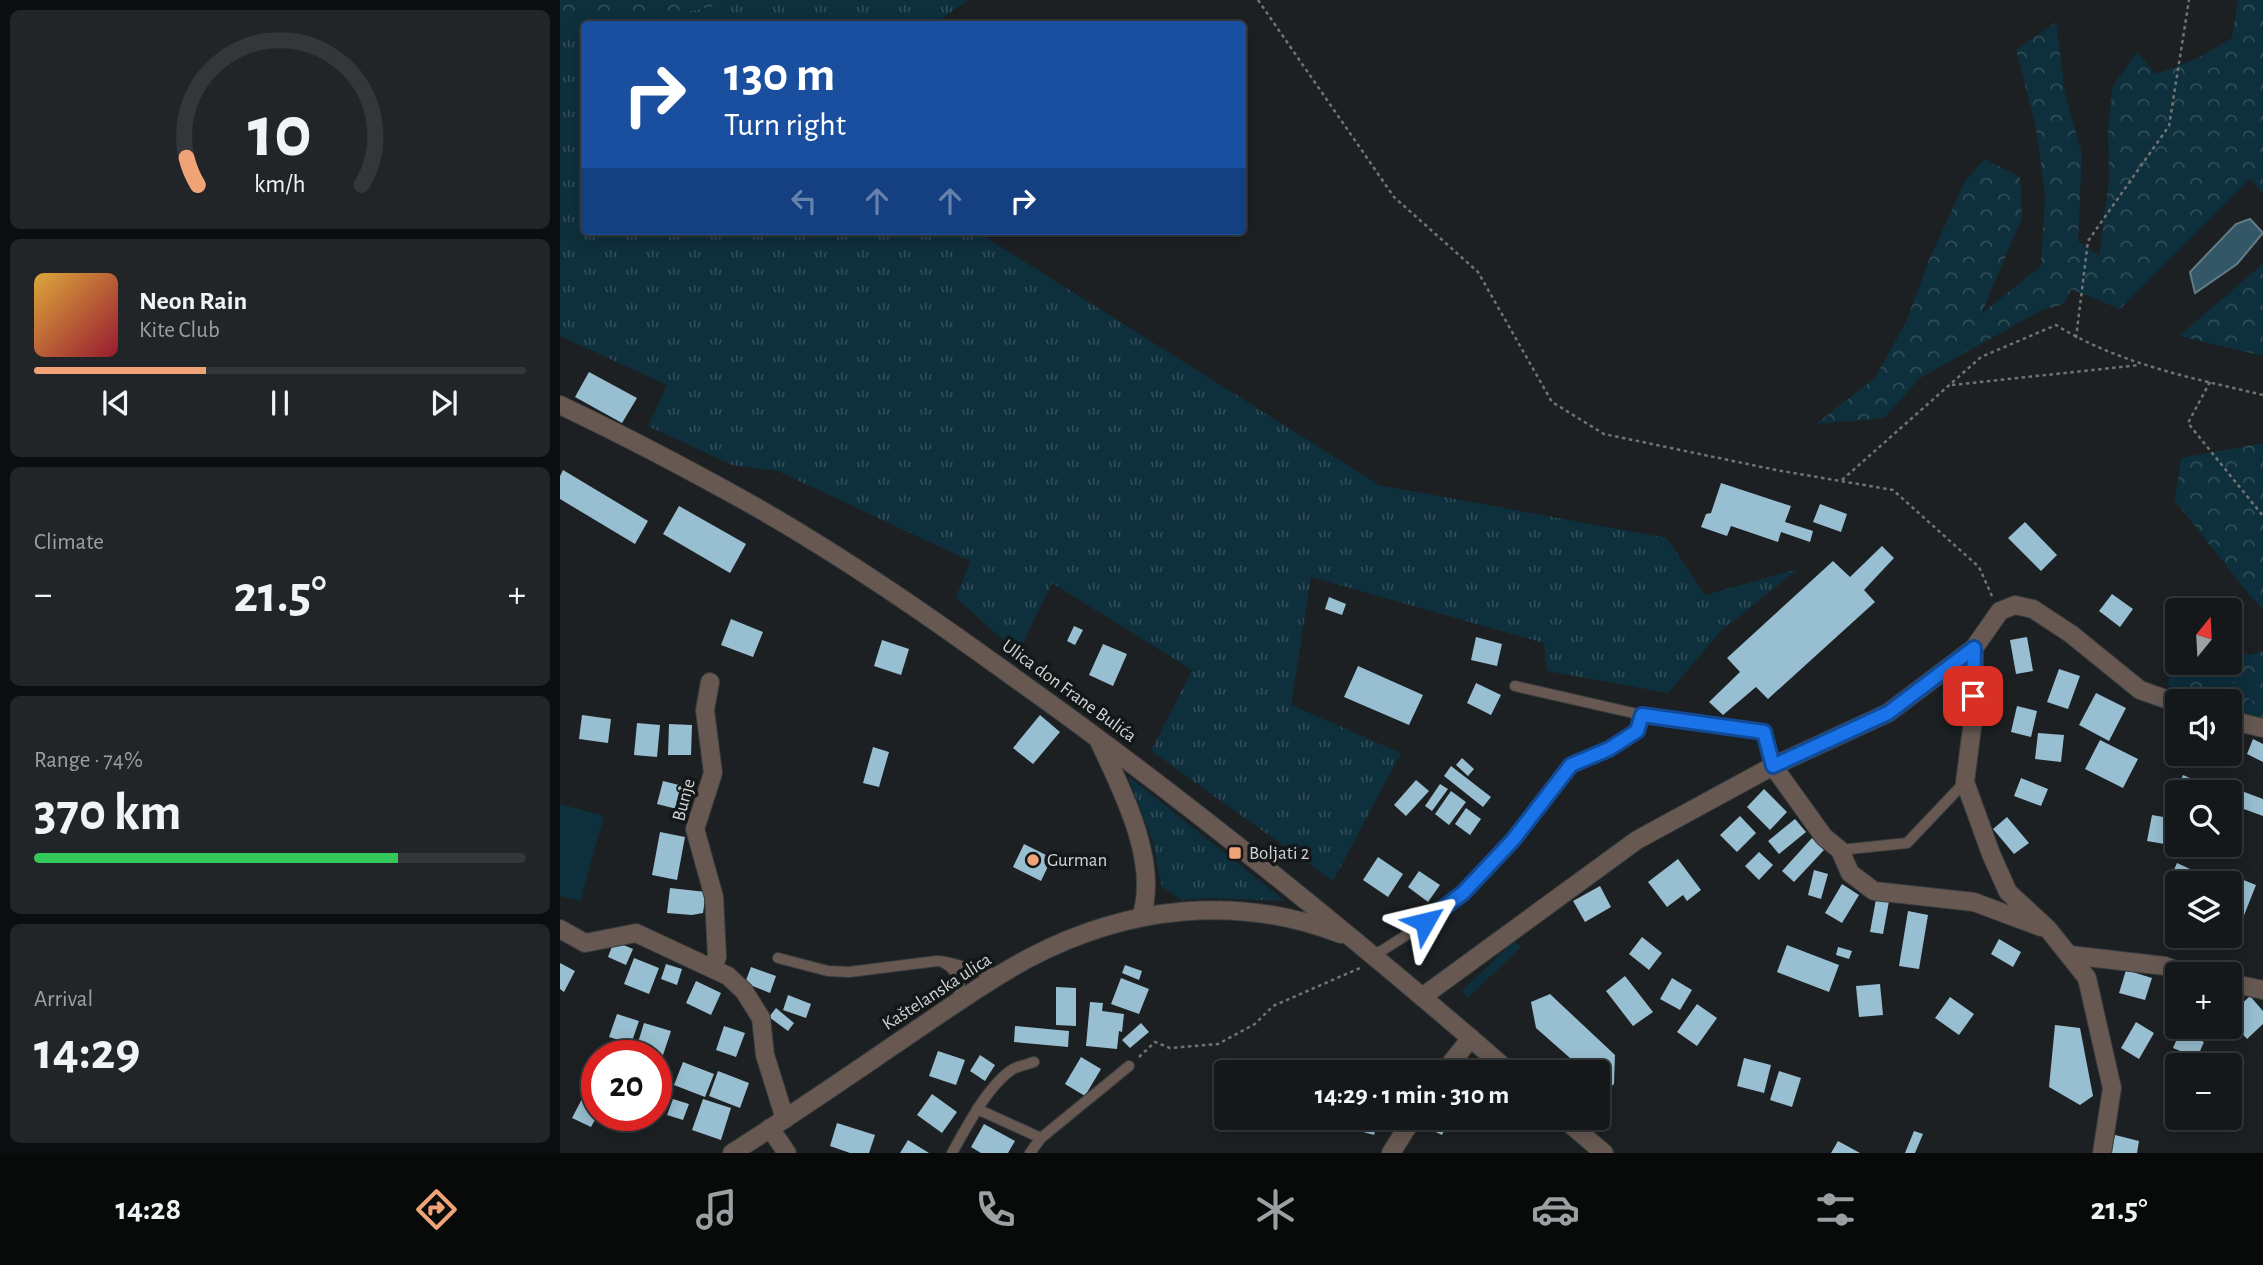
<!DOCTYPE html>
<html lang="en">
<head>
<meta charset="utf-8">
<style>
	:root { --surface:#15181a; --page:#222527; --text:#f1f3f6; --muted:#9da0a2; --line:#343739; --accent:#efa377 }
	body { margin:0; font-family:"Alegreya Sans",sans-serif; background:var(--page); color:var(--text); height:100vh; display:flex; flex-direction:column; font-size:26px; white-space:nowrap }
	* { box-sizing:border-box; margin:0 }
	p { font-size:23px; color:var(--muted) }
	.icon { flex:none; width:38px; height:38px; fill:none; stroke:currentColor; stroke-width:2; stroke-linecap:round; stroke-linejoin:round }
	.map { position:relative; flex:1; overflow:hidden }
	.drawer { display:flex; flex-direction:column; gap:10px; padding:10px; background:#0c0d0e; width:560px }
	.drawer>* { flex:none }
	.guide { position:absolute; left:21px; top:21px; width:665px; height:214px; border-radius:7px; box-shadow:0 4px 18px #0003,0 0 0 2px var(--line); background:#1a4fa0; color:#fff; overflow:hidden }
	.needle { width:46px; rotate:18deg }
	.tools { position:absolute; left:1605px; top:598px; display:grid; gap:14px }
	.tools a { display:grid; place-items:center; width:77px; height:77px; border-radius:7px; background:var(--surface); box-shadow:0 4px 18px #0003,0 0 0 2px var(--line); font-size:35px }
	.speed { position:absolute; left:21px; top:1040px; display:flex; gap:14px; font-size:35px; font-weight:700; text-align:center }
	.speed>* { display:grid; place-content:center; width:91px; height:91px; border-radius:50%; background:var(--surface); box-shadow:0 4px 18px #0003,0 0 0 2px var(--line); line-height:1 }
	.speed .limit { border:10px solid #d22; background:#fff; color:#111 }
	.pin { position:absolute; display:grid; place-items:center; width:60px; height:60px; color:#fff; margin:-30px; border-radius:14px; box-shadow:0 4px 10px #0006 }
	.me { position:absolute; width:77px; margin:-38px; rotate:53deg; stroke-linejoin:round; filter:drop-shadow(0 0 5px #0008) }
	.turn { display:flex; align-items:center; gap:24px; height:147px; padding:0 28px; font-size:32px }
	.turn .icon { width:91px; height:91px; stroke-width:2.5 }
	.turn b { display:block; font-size:49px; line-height:60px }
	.lanes { display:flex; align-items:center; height:66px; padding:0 28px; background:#0003; justify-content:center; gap:35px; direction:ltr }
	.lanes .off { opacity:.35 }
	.big { font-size:52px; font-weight:600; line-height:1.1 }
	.drawer .tile { flex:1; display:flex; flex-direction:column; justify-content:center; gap:10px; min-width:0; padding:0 24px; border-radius:10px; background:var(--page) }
	.drawer .dial { align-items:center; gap:0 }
	.dial svg { height:182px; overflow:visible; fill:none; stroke:var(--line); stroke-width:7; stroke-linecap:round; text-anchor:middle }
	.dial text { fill:var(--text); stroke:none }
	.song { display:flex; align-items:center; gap:21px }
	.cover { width:84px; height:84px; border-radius:10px; background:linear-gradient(135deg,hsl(40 70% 55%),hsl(350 70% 35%)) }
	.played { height:7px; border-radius:4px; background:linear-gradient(90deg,var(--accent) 35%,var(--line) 35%) }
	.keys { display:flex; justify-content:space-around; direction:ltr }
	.heat { display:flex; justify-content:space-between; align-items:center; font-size:38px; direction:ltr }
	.charge { height:10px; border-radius:5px; background:linear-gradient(90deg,#34c759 74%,var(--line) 0) }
	.trip { position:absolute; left:654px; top:1060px; width:396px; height:70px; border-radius:7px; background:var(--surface); box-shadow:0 4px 18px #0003,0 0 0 2px var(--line); font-weight:600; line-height:70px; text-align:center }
	.dock { display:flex; height:112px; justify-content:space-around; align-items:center; background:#080a0a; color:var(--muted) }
	.dock .icon { width:49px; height:49px }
	.dock .active { color:var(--accent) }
	.dock b { font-size:32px; color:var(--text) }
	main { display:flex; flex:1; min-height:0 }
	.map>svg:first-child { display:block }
</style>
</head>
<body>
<main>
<section class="drawer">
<div class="tile dial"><svg viewBox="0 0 100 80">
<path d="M14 69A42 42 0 1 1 86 69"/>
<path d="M14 69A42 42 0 0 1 9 57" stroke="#efa377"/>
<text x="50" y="56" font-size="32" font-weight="700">10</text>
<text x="50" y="72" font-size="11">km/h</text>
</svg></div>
<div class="tile">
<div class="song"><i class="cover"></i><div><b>Neon Rain</b><p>Kite Club</p></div></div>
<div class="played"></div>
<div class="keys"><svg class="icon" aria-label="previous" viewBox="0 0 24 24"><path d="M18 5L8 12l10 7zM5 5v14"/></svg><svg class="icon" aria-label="pause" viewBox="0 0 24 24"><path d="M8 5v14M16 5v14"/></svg><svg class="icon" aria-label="next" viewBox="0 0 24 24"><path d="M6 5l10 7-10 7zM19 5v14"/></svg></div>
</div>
<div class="tile"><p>Climate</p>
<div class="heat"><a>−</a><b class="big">21.5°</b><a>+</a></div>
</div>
<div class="tile"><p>Range · 74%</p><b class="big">370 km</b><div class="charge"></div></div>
<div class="tile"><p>Arrival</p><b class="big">14:29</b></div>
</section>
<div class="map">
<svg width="1703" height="1153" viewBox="0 0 1703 1153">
	<defs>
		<pattern id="grass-tufts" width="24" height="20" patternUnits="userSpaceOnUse" patternTransform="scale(1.75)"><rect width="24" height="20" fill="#0e2f3c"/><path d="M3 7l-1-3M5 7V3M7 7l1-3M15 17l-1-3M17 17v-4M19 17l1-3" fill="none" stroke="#304c57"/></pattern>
		<pattern id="forest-crowns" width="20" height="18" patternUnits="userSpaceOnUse" patternTransform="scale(1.75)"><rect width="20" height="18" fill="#0e2f3c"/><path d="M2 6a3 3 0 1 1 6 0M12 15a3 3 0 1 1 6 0" fill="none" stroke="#304c57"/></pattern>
	</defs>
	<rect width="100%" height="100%" fill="#1c2022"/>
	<!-- grass -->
	<path fill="url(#grass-tufts)" d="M184,0H408L375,24H66Z
		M24,33V231H416L819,485L1107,538L1145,595L1238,569L1161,631L1108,693L987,671L984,643L751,577L731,705L841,753L773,881L591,751L632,670L492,583L458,653L396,598L410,561L218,471L172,465L88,426L107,385L0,336V38Z
		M568,776L725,901L651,898L622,900L602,887L593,843Z"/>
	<!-- forest -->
	<path fill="url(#forest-crowns)" d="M0,0H184L66,24H24V33L0,38Z
		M1681,0H1703V193L1690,179L1560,309L1511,289L1504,304L1480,311L1360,378L1324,418L1256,424L1315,378L1347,320L1369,260L1405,181L1425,159L1460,177L1462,218L1421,314L1481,266L1485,195L1476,128L1456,50L1496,22L1505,94L1522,154L1518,241L1539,256L1549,180L1548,128L1553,86L1577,52L1596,74L1636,59L1672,38L1678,1Z
		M1703,264V356L1619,336Z
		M1703,443V609L1691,597L1615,501L1621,458Z
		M1670,649L1691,655L1702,651L1703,653V722L1670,710V702H1644L1608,685L1612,651H1617V663H1670Z"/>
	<!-- pitch -->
	<path fill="#0e2f3c" d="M1649,672L1703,696V705L1646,680Z
		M0,804L44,816L20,901L0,896Z
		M954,941L961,947L908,998L902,991Z"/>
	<!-- water -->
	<path fill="#335766" stroke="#627c87" stroke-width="2" d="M1690,219L1703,233L1677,264L1635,293L1630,272L1676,224Z"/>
	<!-- building -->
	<path fill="#98bfd1" d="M29,372L77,398L62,423L15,397Z
		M3,470L88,521L75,544L0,499V476Z
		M1161,483L1231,506L1225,522L1253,531L1250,542L1221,532L1218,542L1171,526L1167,536L1141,527L1146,514L1151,513Z
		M1260,504L1287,514L1281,532L1253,522Z
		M119,506L186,544L170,573L103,534Z
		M1465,522L1497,555L1481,571L1448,538Z
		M1322,546L1334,558L1304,590L1315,602L1208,699L1196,687L1163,715L1149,702L1180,672L1167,658L1273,561L1290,577Z
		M1552,594L1573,609L1560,627L1539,611Z
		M769,597L786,604L782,615L765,609Z
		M171,619L203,632L193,657L161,645Z
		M514,626L523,630L515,645L507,641Z
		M916,637L942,644L937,666L911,660Z
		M1467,637L1473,671L1456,674L1450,640Z
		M322,640L349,649L341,675L314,666Z
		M543,644L567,654L553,686L529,675Z
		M798,666L863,695L849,725L784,697Z
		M1499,669L1520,676L1508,709L1487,702Z
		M916,683L941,695L931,715L907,703Z
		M1536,693L1566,708L1549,741L1519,725Z
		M1457,706L1477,711L1471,737L1451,732Z
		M22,715L51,719L48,743L19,739Z
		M480,715L500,732L473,764L453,748Z
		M77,723L100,725L97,757L74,755Z
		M109,724L132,725L131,755H108Z
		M1478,733L1504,735L1501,762L1475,759Z
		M1693,739L1703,744V762L1687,754Z
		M1540,740L1578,759L1563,788L1525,769Z
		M313,747L329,752L319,787L303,783Z
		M902,758L914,769L908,776L896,765Z
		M891,766L931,797L923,807L884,776Z
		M1623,775L1648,786L1645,793H1617V800L1613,799Z
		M1461,778L1488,789L1481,806L1454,796Z
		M856,780L869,791L846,816L834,805Z
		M103,781L131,788L125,811L97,804Z
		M880,784L888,789L872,811L865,806Z
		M1671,787L1703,799V816L1670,804Z
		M1204,789L1227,812L1210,830L1187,807Z
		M891,791L906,802L889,825L875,814Z
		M906,808L921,819L910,835L895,824Z
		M1592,815L1615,819L1610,845L1587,841Z
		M1180,816L1196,833L1177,852L1160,835Z
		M1447,817L1469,843L1454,854L1433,829Z
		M1235,819L1246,832L1219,854L1208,841Z
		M100,832L125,837L117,880L92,875Z
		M1252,838L1264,850L1234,882L1222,871Z
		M464,844L492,858L481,881L453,867Z
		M1199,852L1213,865L1199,880L1185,866Z
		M818,857L843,874L828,897L803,880Z
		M1118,859L1141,890L1127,901L1123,895L1107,907L1088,882Z
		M1617,863L1639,873L1634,884H1617V898L1604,892Z
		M1254,870L1268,874L1261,899L1248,895Z
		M859,871L880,885L868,902L848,887Z
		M1661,871L1696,885L1683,918L1670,913V884H1656Z
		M1282,884L1299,895L1282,923L1265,913Z
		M1040,886L1051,907L1025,922L1013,901Z
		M110,888L146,892L143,913L132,915L107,913Z
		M1316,899L1329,901L1323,934L1310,932Z
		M1348,911L1368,915L1359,969L1339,966Z
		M1082,937L1102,953L1089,970L1069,954Z
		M1439,939L1461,952L1453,967L1431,954Z
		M54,941L73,949L66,965L48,957Z
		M1227,945L1279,965L1269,992L1217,972Z
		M1278,947L1292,951L1289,959L1276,955Z
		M74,958L99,968L89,994L64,984Z
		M0,963L15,971L4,992L0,989Z
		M106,964L122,969L117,985L101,979Z
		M565,965L582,971L579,980L562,973Z
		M191,967L216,976L210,993L185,983Z
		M1566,970L1592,978L1585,1000L1559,993Z
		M1065,976L1093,1012L1073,1026L1046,991Z
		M561,978L589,989L579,1014L551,1004Z
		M1112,978L1132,990L1120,1010L1100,999Z
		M136,981L161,993L151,1015L126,1003Z
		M1320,984L1323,1015L1299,1017L1296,986Z
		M496,987L516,988V1026L496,1025Z
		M990,994L1055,1055L1054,1084L1047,1090L1038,1082V1073H1027L976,1028L971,1002Z
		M228,995L251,1004L246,1018L223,1010Z
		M1690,996L1703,1011V1024L1687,1039L1670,1020V1015Z
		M1390,997L1414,1014L1399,1035L1375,1018Z
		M530,1002L543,1003L542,1011L564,1014L562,1032L559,1031L557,1049L526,1046Z
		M1137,1004L1157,1018L1137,1046L1117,1032Z
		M216,1008L234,1023L228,1031L209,1017Z
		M57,1014L79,1021L71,1044L49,1037Z
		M1576,1022L1594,1033L1579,1059L1561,1048Z
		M84,1023L111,1031L102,1058L76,1049Z
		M581,1023L589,1032L570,1048L562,1040Z
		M1495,1025L1520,1028L1533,1096L1520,1105L1489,1087Z
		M164,1026L185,1033L176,1057L156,1050Z
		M455,1026L509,1031L508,1047L454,1042Z
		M1620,1032L1644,1042L1637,1058L1613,1048Z
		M378,1051L405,1060L396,1085L369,1076Z
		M420,1055L435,1065L425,1081L410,1071Z
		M521,1057L541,1069L525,1096L505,1084Z
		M1184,1058L1211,1065L1204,1093L1177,1086Z
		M123,1062L154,1074L145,1097L114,1085Z
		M158,1071L189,1083L180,1108L149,1096Z
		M1219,1071L1241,1078L1232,1107L1210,1100Z
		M372,1094L397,1112L382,1133L357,1115Z
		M24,1095L37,1101V1116L31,1127L12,1118Z
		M113,1099L129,1104L123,1120L107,1115Z
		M143,1099L171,1108L161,1140L132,1130Z
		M785,1118H819L814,1135L782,1126Z
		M867,1118H890L882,1135L863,1126Z
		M277,1123L315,1135L309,1153H290L270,1146Z
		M424,1124L455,1141L448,1153H421L411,1147Z
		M1354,1131L1363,1134L1355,1153H1345Z
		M1555,1135L1579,1141L1577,1153H1551Z
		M348,1140L369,1153H340Z
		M1278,1141L1300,1153H1271Z"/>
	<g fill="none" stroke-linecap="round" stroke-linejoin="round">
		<!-- service casing -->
		<g stroke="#393c3e" stroke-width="12">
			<path id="service" d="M955,686L1082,715L1204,732L1213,766
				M1280,850L1347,843L1405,782
				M815,955L845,936L903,893L952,840L1011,765L1049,749L1077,731L1082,715
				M218,958L268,971L289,972L377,961C398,962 416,974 437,973
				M384,963C398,970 403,985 397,1000
				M417,1109L481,1138
				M392,1153C406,1128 428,1085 453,1069C459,1066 468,1064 474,1062
				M470,1153L481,1138L569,1066"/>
		</g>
		<!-- minor casing -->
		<g stroke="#393c3e" stroke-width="20">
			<path id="minor" d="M1414,648L1413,720L1405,782L1431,854L1448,892L1488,929L1527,978L1552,1088L1542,1153
				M150,682L145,710L153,773L135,829L154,897L157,957L153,968
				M1670,720L1703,728
				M1213,766L1264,837L1280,850L1290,873L1314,891L1414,902L1481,927
				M0,929L25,943L76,933L168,976L184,991L201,1018L205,1055L225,1119
				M1510,955L1605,966L1629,975
				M1670,983L1703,990
				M862,997L1077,840L1213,766L1328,713L1414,648L1440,611L1455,605L1473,609L1511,634L1580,690L1617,703
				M883,1073L911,1038
				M210,1128L227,1153
				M831,1153L853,1118"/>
		</g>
		<!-- tertiary casing -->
		<g stroke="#393c3e" stroke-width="20">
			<path id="tertiary" d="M0,405C63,435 126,468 187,502C281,555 369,616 456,679C628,801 792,935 951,1073
				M538,739C561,788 600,862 581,917
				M1003,1118L1044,1153
				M172,1153C229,1117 284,1079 340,1041C382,1013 424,982 469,958C568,906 677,894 781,934"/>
		</g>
		<!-- path -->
		<path stroke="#717475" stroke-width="2.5" stroke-dasharray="3.5 3.5" stroke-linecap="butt" d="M698,0L834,197L918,272L992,402L1044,434L1216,470L1333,490L1419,567L1432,596
			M1516,338L1528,241L1609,126L1629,0
			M1650,382L1628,423L1703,516
			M1392,385L1580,365
			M1282,480L1421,357L1496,325C1559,364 1632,378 1703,395
			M579,1057L595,1042L610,1048L658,1044L695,1024L713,1006L800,968"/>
		<!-- service -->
		<use href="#service" stroke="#675952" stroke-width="10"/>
		<!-- minor -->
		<use href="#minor" stroke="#675952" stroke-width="18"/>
		<!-- tertiary -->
		<use href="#tertiary" stroke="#675952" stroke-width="18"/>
	</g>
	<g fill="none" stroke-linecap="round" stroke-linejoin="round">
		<!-- route casing -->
		<g stroke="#114b97" stroke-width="18">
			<path id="route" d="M865,922L903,893L953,840L1011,765L1049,749L1077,731L1082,715L1204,732L1213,766L1328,713L1414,648L1413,696"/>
		</g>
		<!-- route -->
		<use href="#route" stroke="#1a73e8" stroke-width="12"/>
	</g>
	<!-- markers -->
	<g fill="#efa377" stroke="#131718" stroke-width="2.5">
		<rect x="668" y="846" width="14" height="14" rx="3.5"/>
		<circle cx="473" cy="860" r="7"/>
	</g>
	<g text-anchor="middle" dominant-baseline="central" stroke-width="7" stroke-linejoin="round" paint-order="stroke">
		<!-- street labels -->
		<g font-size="19" fill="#d0d2d3" stroke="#131718">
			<text transform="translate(509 691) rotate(36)">Ulica don Frane Bulića</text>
			<text transform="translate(124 800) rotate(-75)">Bunje</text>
			<text transform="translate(377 992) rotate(-33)">Kaštelanska ulica</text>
		</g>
		<!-- poi labels -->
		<g font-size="19" fill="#d0d2d3" stroke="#131718" text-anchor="start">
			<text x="689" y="853">Boljati 2</text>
			<text x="487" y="860">Gurman</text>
		</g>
	</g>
</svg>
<div class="tools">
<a><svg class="needle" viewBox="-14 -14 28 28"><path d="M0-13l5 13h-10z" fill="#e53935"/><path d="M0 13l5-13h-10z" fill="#9da0a2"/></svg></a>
<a><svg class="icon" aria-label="sound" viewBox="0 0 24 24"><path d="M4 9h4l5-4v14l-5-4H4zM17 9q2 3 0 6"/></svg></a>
<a><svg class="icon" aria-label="search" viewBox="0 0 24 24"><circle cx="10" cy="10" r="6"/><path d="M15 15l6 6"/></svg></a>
<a><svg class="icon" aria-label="layers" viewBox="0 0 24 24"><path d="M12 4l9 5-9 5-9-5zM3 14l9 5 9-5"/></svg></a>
<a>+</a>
<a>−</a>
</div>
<div class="speed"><div class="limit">20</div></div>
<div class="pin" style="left:1413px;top:696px;background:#d93025"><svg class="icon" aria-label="arrive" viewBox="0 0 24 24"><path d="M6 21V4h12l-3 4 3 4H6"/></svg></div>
<svg class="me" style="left:865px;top:922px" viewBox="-20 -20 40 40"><path d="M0-17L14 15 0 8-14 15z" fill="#1a73e8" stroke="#fff" stroke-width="4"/></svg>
<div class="trip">14:29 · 1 min · 310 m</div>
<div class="guide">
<div class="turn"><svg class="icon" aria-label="right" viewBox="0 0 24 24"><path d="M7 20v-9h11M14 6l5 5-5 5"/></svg><div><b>130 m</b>Turn right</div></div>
<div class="lanes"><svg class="icon off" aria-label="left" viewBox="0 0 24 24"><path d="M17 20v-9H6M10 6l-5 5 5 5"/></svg><svg class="icon off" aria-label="ahead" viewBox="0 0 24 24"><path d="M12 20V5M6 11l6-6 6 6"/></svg><svg class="icon off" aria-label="ahead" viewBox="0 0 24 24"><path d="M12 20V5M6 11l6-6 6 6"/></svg><svg class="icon" aria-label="right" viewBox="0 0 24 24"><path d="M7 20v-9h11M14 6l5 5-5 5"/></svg></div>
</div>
</div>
</main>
<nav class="dock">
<b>14:28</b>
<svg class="icon active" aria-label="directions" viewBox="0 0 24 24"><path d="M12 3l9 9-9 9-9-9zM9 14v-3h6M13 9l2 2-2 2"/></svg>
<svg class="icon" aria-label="music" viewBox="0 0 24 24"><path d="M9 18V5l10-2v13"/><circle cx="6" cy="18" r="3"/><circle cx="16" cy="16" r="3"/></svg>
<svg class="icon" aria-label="phone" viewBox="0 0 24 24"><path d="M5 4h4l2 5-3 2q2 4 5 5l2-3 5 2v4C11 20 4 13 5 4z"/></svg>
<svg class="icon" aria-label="climate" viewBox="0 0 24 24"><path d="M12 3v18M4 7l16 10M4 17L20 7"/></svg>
<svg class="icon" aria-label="car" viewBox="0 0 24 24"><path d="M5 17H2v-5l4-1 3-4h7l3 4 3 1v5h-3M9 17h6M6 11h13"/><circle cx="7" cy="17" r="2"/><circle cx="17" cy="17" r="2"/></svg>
<svg class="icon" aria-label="filters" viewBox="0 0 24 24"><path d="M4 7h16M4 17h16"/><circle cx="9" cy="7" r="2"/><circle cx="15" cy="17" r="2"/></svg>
<b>21.5°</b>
</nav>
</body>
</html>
